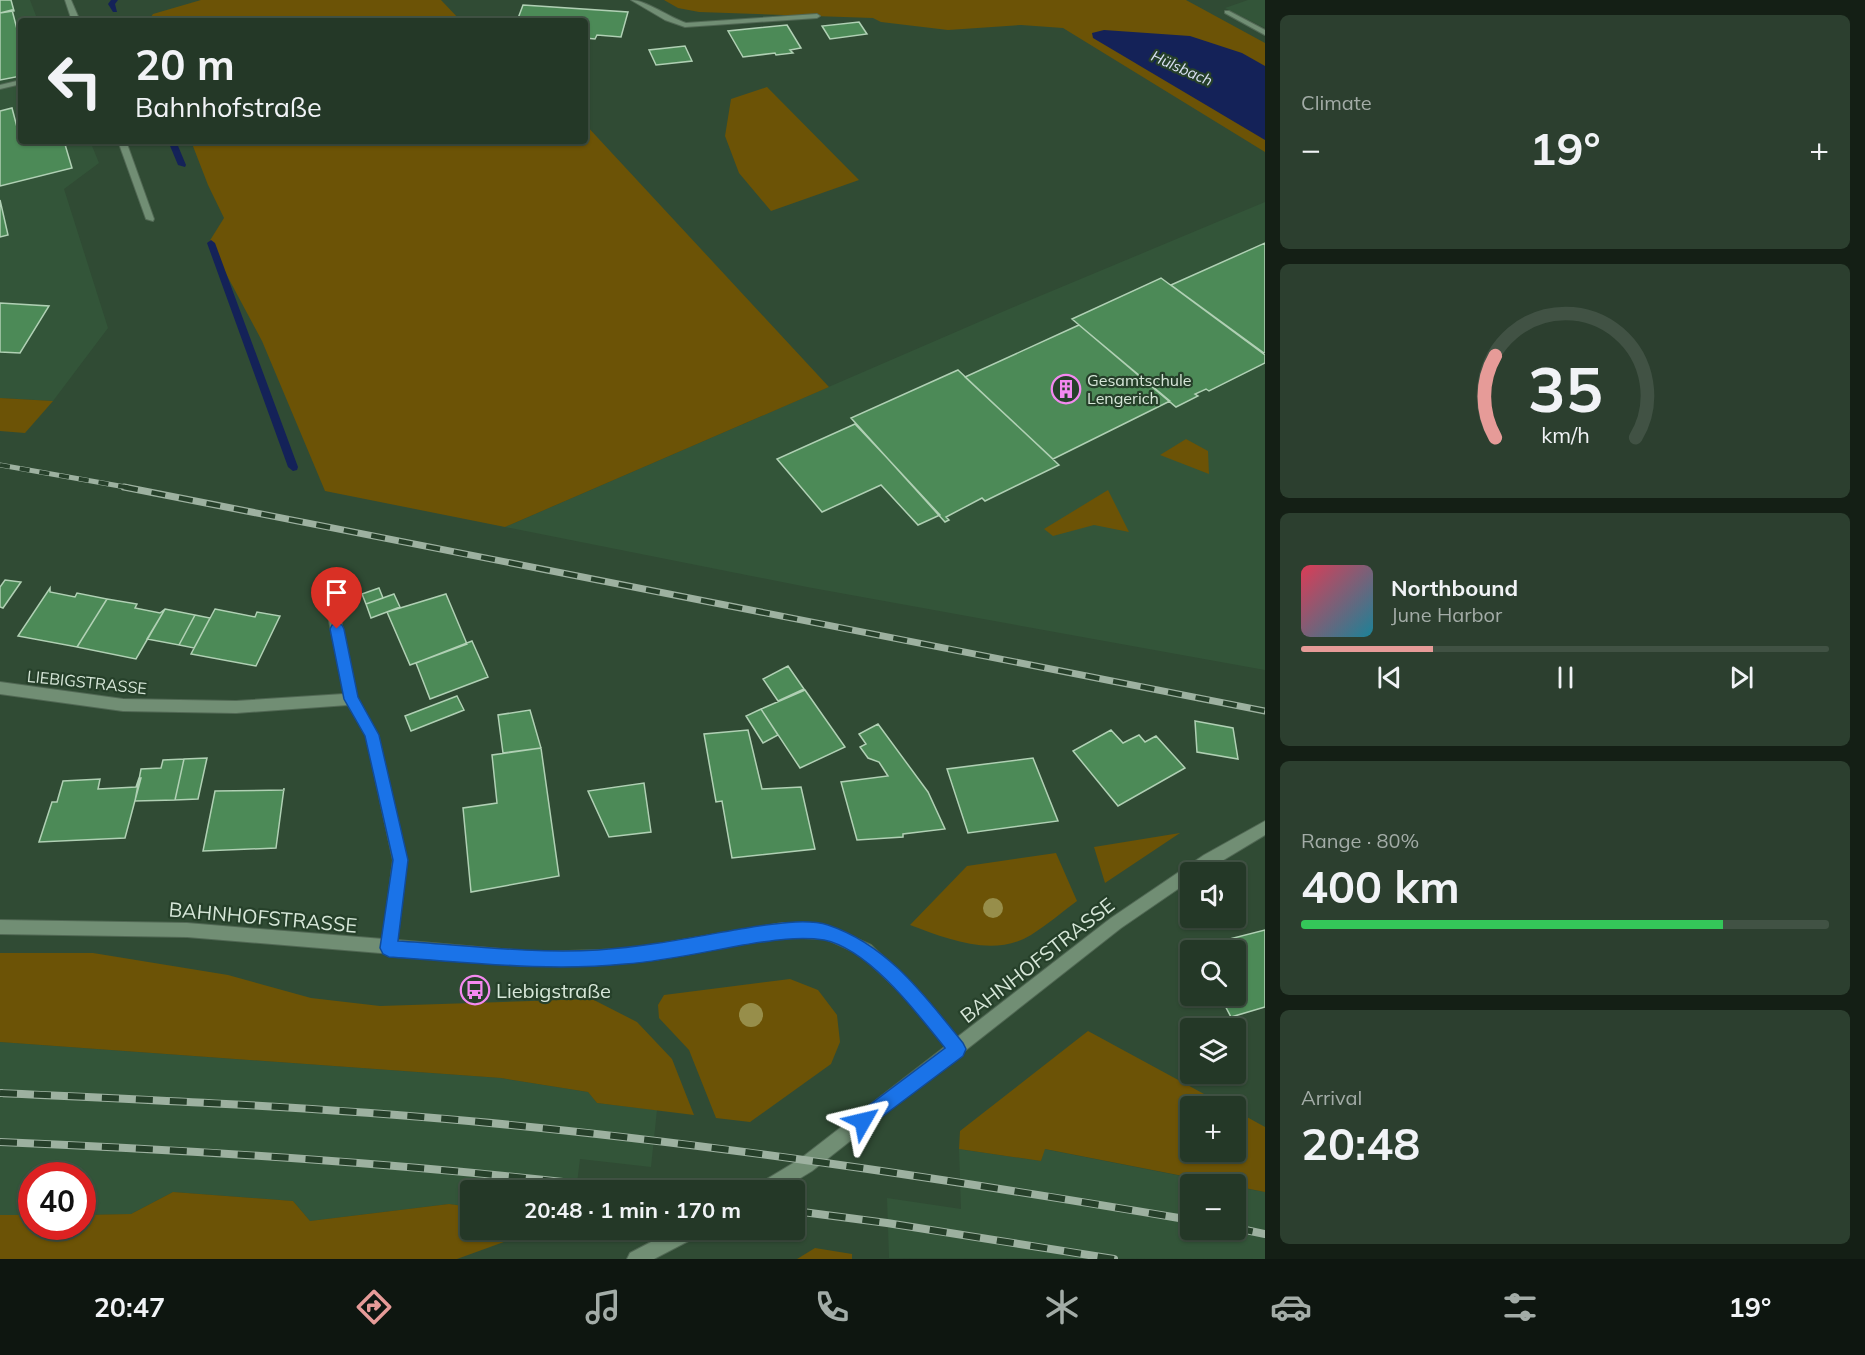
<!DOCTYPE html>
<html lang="en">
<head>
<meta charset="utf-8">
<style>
	:root { --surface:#243827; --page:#2c3f2f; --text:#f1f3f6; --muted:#a3aca7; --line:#415244; --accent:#e69b98 }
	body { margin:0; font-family:Mulish,sans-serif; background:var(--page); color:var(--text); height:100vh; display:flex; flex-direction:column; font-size:22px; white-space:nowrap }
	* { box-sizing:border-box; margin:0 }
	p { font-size:20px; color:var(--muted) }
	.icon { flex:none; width:33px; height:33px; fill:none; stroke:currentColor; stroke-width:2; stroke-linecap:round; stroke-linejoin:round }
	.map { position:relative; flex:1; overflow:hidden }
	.panel { display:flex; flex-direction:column; gap:15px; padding:15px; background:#141f15; width:600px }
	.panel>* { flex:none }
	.guide { position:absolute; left:18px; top:18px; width:570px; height:126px; border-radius:6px; box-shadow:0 2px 4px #0004,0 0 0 2px var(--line); background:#243827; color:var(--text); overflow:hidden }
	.fabs { position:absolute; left:1180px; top:862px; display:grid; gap:12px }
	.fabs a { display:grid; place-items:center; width:66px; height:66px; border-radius:6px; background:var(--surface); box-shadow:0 2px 4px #0004,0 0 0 2px var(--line); font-size:30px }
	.speed { position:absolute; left:18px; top:1162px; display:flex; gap:12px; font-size:30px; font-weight:700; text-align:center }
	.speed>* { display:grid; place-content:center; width:78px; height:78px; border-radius:50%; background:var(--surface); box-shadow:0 2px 4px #0004,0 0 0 2px var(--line); line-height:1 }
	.speed .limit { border:9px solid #d22; background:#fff; color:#111 }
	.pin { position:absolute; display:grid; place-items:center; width:51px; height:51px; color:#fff; margin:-62px -26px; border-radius:50% 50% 50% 0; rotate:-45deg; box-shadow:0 0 6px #0007 }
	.pin .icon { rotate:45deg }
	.me { position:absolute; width:66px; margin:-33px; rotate:53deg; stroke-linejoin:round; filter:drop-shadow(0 0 4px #0008) }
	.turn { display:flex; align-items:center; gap:21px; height:126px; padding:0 18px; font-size:27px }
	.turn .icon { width:78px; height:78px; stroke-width:2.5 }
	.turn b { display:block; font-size:42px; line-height:51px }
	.big { font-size:45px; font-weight:700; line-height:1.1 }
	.panel .tile { flex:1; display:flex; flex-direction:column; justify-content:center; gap:9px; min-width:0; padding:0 21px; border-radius:9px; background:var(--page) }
	.panel .dial { align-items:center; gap:0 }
	.dial svg { height:156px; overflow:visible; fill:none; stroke:var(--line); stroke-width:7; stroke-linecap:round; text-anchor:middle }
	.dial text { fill:var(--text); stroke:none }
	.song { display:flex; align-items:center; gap:18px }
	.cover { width:72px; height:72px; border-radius:9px; background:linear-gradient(135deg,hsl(350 70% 55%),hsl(190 70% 35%)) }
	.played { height:6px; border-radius:3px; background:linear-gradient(90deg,var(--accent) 25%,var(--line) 25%) }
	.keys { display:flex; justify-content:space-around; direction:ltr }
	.heat { display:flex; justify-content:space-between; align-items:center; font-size:33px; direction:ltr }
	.charge { height:9px; border-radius:4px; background:linear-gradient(90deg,#34c759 80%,var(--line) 0) }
	.trip { position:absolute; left:460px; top:1180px; width:345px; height:60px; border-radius:6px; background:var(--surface); box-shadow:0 2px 4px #0004,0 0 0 2px var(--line); font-weight:700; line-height:60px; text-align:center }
	.menu { display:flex; height:96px; justify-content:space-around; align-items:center; background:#0e1610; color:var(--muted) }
	.menu .icon { width:42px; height:42px }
	.menu .on { color:var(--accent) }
	.menu b { font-size:27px; color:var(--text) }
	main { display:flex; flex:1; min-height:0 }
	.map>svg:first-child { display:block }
</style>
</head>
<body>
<main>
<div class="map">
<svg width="1265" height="1259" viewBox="0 0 1265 1259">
	<rect width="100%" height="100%" fill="#304b34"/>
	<!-- built -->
	<path fill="#335539" d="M0,0H30L38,21H21V141H90L99,163L64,189L108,328L53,401L0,398Z
		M1248,0H1265V28L1225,8Z
		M1265,202V670L807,587L505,527L1009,309Z
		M0,1042L501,1078L588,1092L597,1103L657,1110L651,1167L580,1159L576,1191H471V1207L449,1204L310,1221L293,1201L173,1192L131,1214L83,1215L82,1176H32L31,1215H0Z
		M959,1149L1041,1161L1044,1149L1227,1185H1191V1230H1236V1187L1265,1192V1259L889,1258L887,1198L961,1209Z"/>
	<!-- green -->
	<path fill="#6c5306" d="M201,0H441L461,21H148L153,14Z
		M664,0H1186L1265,43V152L1063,28L1021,25L948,30L881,22L873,18L699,12L678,8Z
		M767,87L859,180L771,211L739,173L725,136L731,99Z
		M585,124L829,387L505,527L325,491L262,341L209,242L224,218L208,185L191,141H585Z
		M0,398L53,401L25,433L0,431Z
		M1186,439L1208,451L1209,474L1160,455Z
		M1108,490L1129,532L1094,525L1053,536L1044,529Z
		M1180,833L1105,883L1094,847Z
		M1056,853L1077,901C1062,912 1047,925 1031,935C993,958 948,939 910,925L967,866Z
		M0,953H93L228,975L311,998L380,1006L592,999L637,1022L672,1059L694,1115L597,1103L588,1092L501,1078L0,1042Z
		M790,979L818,990L837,1015L840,1042L831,1064L750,1122L716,1118L689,1050L659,1018L658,1005L664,995Z
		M1088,1031L1228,1107H1191V1152H1236V1111L1265,1127V1192L1045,1149L1041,1161L959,1149L960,1131Z
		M173,1192L293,1201L310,1221L449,1204L471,1207V1230H537L457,1259H0V1215H31L32,1227H82L83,1215L131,1214Z
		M815,1248L852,1254V1259H797Z"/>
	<!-- water -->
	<path fill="#142258" d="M1104,30L1190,36L1242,53L1265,66V140L1093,38L1092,33Z"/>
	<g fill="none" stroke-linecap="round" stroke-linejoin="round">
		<!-- stream -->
		<path fill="#142258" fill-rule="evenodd" d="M111,0H118L115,4L117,12H113L108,4Z
			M168,141H176L186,165L185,167L178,165Z
			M211,240L215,243L298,467L297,470L293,471L288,467L207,243Z"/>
	</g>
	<!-- building -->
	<path fill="#4c8a57" stroke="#b0d0b4" stroke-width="1.5" d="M0,0H11L14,11L0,13Z
		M523,5L628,12L621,37L597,35L595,39L585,38V21H517Z
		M12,10L21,44V76L0,80V13Z
		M859,22L867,34L830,39L822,26Z
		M787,25L801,48L790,50L793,53L776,55L775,53L743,57L728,31Z
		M685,46L692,61L656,65L649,50Z
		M12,108L17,127L21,126V141H64L72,168L0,186V111Z
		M0,200L8,235L0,237Z
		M1265,243V352L1264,353L1171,285Z
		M1161,278L1265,355V363L1209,391L1206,389L1195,394L1198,396L1176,407L1072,319Z
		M0,303L49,306L20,353L0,352Z
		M1079,325L1170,401L1053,459L965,377Z
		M958,370L1059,465L985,501L982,498L946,517L949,520L945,522L851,418Z
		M855,424L889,460L940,515L918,525L881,485L822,512L777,459Z
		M5,580L21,582L3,608L0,607V587Z
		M50,588V592L75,597L77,593L107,599L77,647L18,636Z
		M379,588L383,598L366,604L362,594Z
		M394,594L400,607L371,618L366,604Z
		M446,594L467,644L410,665L387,612Z
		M107,599L137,604L135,608L160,613L165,609L136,659L77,647Z
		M165,609L195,615L179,645L147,639Z
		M215,609L255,617L257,612L280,616L256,666L191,654Z
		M195,615L210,618L194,648L179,645Z
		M472,641L488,677L430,699L416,663Z
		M788,666L804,689L778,701L763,679Z
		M805,690L845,747L800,768L761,709Z
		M457,696L464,710L411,731L405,716Z
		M761,709L778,735L763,743L746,716Z
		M530,710L541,748L503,753L498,715Z
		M1195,721L1233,728L1238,759L1197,752Z
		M878,724L928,792L945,829L903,834V837L857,840L841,782L888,776L879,762L868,758L860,747L866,744L859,734Z
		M748,730L762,789L801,787L815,849L732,858L722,801L716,802L704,734Z
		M1111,730L1123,743L1139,735L1145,742L1156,736L1185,768L1118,806L1073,751Z
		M541,748L559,876L471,892L463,808L497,803L492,755Z
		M207,758L198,799L175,800L184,759Z
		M1033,758L1058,821L968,833L947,769Z
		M184,759L175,800L135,801L141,769L161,768L163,760Z
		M139,778H141L125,838L39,842L52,802H57L63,781L100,779L98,789L136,787Z
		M644,783L651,832L609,837L588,791Z
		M284,788L276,848L203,851L215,791L284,790Z
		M1265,930V1007L1231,1017L1220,996H1236V951H1195L1194,948Z"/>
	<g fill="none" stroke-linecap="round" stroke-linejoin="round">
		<!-- service casing -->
		<g stroke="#516854" stroke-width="2">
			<path id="service" d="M65,0H71L80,21H72Z
				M631,0C645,0 669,17 686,23L817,14L820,16L817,18L685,27L665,20Z
				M21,80V84L0,89V85Z
				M118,141H126L154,219L153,221L146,219Z"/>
		</g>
		<!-- minor casing -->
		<g stroke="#516854" stroke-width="2">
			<path id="minor" d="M1225,11H1229L1265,30V35L1225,13Z
				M332,601L336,603L338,606L357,698L378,735L407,860L397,940L537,952L629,949L782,923L826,925L871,945L918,990L962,1044L965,1049L962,1054L957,1057L952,1054L908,1000L861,955L826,939L782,937L629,963L537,966L187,937L0,934V920L187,923L383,939L393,860L366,736L348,705L236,713L123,711L0,694V682L123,699L236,701L344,694L326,606L328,603Z"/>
		</g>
		<!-- tertiary casing -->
		<g stroke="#516854" stroke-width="2">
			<path id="tertiary" d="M1265,821V835L1202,873H1191V880L1121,928L812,1171L779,1191H755L757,1185L800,1159L1111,918L1204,855Z
				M674,1230H700L698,1236L654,1259H627L630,1253Z"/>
		</g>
		<!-- service -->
		<use href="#service" fill="#718e74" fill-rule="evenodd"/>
		<!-- minor -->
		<use href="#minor" fill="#718e74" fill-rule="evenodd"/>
		<!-- tertiary -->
		<use href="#tertiary" fill="#718e74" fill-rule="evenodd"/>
		<!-- rail-far2 casing -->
		<g stroke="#9db1a0" stroke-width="5">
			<path id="rail-far2" d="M0,465L131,488"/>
		</g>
		<!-- rail-far1 casing -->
		<g stroke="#9db1a0" stroke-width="7">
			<path id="rail-far1" d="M124,487L1265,711"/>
		</g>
		<!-- rail casing -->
		<g stroke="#9db1a0" stroke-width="8">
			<path id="rail" d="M0,1093C156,1100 313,1107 469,1121C711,1143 952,1180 1191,1220
				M0,1142C214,1151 428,1165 641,1191
				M795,1211L887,1223L1114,1259
				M1236,1228L1265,1234"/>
		</g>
		<!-- rail-far2 -->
		<use href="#rail-far2" stroke="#26402a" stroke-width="4" stroke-dasharray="10" stroke-linecap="butt"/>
		<!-- rail-far1 -->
		<use href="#rail-far1" stroke="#26402a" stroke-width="4.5" stroke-dasharray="14" stroke-linecap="butt"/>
		<!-- rail -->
		<use href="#rail" stroke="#26402a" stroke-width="6" stroke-dasharray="17" stroke-linecap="butt"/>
	</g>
	<!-- trees -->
	<g fill="#978e4a">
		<circle cx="993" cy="908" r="10"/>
		<circle cx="751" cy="1015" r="12"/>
	</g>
	<!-- route -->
	<path fill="#1a73e8" stroke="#114b97" stroke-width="1.5" d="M337,623L342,625L344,629L358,697L379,735L408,860L398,941C464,945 532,954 598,950C644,947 689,938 734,930C760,926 803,917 828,925C888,945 925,996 963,1043L966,1049L963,1056L863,1131L856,1128L854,1121L856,1115L945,1048C917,1013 869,949 824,940C797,936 769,941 743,945C704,952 665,961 625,964C547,972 467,962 389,957L383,954L380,948L393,860L365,736L344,699L330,629L332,625Z"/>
	<!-- icons -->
	<defs>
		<g id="building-ring" transform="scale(1.5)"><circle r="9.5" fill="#26402a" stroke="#f489f0" stroke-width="1.5"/><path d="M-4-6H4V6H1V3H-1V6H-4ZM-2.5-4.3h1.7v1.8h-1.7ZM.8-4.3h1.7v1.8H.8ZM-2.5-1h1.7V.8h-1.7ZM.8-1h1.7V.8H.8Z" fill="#f489f0"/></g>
		<g id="bus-ring" transform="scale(1.5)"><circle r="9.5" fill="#26402a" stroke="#f489f0" stroke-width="1.5"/><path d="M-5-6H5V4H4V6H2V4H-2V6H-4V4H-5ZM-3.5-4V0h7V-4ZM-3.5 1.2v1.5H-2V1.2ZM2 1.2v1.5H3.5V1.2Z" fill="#f489f0"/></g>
	</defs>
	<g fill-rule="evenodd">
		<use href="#building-ring" x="1066" y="389"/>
		<use href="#bus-ring" x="475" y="990"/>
	</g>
	<g text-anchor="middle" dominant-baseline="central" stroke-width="4.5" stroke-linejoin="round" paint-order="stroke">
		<!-- far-water labels -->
		<g font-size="15" font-style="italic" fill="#dbe2f5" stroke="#26402a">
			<text transform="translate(1182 68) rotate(24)">Hülsbach</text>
		</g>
		<!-- poi labels -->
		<g font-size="16" fill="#d7e7d9" stroke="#26402a" text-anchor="start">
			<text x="1087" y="380">Gesamtschule<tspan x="1087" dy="18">Lengerich</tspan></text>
		</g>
		<!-- street labels -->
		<g font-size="16" fill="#d7e7d9" stroke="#26402a">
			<text transform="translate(87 682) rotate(6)">LIEBIGSTRASSE</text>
		</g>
		<!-- near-street labels -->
		<g font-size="20" fill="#d7e7d9" stroke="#26402a">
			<text transform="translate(263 917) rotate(5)">BAHNHOFSTRASSE</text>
			<text transform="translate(1037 960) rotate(-38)">BAHNHOFSTRASSE</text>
		</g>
		<!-- near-poi labels -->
		<g font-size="20" fill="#d7e7d9" stroke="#26402a" text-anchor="start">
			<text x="496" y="990">Liebigstraße</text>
		</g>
	</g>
</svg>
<div class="fabs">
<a><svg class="icon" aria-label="sound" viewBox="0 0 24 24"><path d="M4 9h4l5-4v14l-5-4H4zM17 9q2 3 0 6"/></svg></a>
<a><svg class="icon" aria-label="search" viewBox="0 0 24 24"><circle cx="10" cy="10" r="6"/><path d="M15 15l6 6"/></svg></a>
<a><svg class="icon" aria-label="layers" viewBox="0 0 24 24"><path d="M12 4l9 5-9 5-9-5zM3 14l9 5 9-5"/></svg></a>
<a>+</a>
<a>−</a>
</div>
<div class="speed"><div class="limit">40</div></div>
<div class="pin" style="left:337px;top:629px;background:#d93025"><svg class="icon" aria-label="arrive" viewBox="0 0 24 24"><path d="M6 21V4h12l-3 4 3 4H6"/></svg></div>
<svg class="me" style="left:863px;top:1121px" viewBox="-20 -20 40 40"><path d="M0-17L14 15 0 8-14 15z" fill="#1a73e8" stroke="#fff" stroke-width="4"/></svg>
<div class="trip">20:48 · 1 min · 170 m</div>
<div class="guide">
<div class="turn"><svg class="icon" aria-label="left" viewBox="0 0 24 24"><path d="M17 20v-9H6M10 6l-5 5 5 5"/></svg><div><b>20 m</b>Bahnhofstraße</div></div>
</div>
</div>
<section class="panel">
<div class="tile"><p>Climate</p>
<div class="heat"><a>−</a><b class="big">19°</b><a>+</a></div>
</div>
<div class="tile dial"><svg viewBox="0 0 100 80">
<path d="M14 69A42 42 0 1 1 86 69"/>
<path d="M14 69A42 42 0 0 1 14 27" stroke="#e69b98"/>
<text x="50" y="56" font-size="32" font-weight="700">35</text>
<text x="50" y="72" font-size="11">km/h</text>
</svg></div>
<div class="tile">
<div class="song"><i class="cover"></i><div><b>Northbound</b><p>June Harbor</p></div></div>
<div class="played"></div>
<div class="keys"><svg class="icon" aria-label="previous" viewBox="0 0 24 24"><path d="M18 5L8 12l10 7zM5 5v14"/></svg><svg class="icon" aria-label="pause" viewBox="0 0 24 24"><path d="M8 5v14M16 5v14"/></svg><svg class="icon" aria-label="next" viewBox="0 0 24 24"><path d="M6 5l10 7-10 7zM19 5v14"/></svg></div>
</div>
<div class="tile"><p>Range · 80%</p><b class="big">400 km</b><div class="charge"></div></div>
<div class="tile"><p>Arrival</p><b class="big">20:48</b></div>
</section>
</main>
<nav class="menu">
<b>20:47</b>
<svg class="icon on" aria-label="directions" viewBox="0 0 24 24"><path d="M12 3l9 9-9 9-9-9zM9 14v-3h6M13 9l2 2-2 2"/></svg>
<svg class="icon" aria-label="music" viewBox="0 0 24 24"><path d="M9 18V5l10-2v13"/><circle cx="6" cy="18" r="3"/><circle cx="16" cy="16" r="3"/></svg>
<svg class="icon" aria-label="phone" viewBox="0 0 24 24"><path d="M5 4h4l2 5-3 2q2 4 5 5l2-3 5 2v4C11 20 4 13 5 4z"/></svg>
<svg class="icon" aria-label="climate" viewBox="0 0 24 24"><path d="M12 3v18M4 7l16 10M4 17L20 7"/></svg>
<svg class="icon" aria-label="car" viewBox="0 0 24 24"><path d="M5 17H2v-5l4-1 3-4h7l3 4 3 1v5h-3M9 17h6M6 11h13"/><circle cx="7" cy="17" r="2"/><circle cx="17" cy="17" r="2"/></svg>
<svg class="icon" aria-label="filters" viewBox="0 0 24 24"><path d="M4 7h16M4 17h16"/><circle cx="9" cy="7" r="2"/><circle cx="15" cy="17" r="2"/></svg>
<b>19°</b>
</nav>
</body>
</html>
